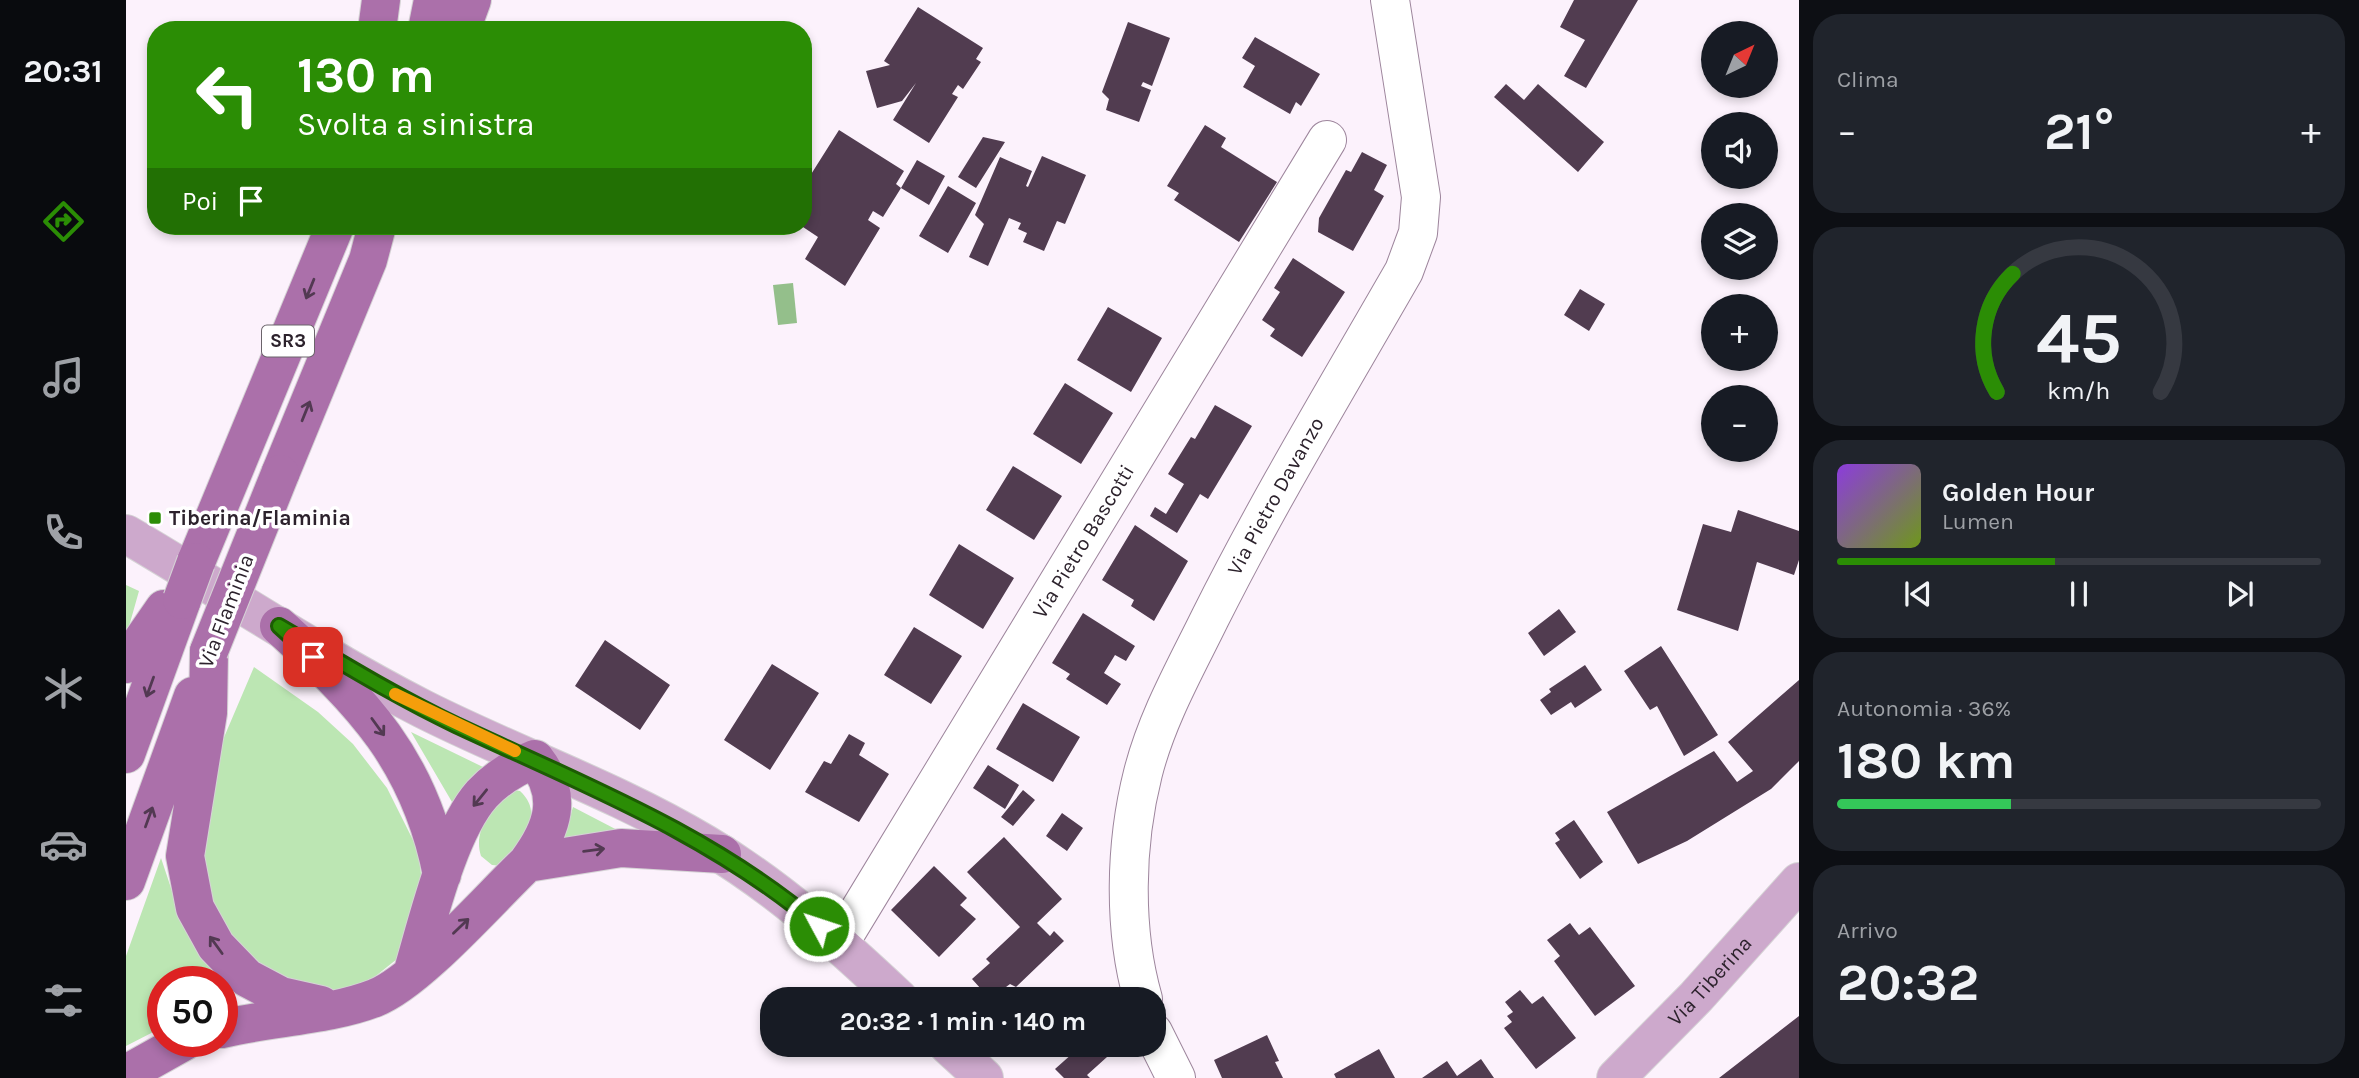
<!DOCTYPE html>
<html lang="it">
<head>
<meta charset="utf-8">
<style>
	:root { --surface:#171b24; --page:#20242c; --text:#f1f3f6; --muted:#9ea1a6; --line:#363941; --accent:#2b8d05 }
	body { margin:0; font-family:Karla,sans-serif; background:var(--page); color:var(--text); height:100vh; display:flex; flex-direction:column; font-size:26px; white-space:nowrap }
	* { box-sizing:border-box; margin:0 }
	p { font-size:23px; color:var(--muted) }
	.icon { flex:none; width:38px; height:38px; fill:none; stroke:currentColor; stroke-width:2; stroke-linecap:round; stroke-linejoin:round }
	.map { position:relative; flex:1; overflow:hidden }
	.details { display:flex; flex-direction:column; gap:14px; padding:14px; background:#0d0f14; width:560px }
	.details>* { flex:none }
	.banner { position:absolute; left:21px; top:21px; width:665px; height:214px; border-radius:28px; box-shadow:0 4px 10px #0003; background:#2b8d05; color:#fff; overflow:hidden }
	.needle { width:46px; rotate:43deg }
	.buttons { position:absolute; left:1575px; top:21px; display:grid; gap:14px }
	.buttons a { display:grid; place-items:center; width:77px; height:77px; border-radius:50%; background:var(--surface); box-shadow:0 4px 10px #0003; font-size:35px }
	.speed { position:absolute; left:21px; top:966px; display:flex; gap:14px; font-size:35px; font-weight:700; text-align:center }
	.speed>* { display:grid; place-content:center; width:91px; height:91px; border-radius:50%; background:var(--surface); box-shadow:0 4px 10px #0003; line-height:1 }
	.speed .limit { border:10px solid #d22; background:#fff; color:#111 }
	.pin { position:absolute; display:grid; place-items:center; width:60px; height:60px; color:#fff; margin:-30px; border-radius:14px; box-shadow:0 4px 10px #0006 }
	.me { position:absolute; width:77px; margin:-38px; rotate:310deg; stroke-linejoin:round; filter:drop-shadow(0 0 5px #0008) }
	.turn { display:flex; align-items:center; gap:24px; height:147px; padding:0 35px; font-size:32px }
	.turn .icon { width:91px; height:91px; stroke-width:2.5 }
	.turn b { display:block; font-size:49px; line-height:60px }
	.then { display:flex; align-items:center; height:66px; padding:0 35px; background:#0003; gap:14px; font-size:26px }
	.big { font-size:52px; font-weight:700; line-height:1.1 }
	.details .tile { flex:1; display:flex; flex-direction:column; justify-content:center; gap:10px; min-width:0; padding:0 24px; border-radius:28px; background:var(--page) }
	.details .dial { align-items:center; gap:0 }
	.dial svg { height:182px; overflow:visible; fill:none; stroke:var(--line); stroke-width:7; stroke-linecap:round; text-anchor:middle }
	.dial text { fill:var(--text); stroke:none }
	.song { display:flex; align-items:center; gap:21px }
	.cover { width:84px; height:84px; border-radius:10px; background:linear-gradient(135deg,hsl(270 70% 55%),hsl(80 70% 35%)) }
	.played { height:7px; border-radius:4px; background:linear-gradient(90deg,var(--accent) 45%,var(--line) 45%) }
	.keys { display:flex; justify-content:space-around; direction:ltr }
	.heat { display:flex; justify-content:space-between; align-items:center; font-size:38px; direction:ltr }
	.charge { height:10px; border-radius:5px; background:linear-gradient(90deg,#34c759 36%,var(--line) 0) }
	.trip { position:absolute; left:634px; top:987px; width:406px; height:70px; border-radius:28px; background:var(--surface); box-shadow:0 4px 10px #0003; font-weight:700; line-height:70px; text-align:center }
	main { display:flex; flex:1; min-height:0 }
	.tabs { display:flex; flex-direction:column; width:126px; justify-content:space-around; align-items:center; background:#090b0e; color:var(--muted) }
	.tabs .icon { width:49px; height:49px }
	.tabs .current { color:var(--accent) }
	.tabs b { font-size:32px; color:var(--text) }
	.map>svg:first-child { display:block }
</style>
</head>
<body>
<main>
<nav class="tabs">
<b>20:31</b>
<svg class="icon current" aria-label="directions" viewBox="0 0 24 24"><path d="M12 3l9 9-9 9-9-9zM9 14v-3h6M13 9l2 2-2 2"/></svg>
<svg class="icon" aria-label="music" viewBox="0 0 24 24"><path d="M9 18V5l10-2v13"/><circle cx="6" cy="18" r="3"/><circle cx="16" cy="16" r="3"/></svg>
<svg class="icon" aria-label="phone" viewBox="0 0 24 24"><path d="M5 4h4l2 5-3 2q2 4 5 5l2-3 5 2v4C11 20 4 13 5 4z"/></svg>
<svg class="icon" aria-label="climate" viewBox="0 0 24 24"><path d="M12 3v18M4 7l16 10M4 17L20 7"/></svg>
<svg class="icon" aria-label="car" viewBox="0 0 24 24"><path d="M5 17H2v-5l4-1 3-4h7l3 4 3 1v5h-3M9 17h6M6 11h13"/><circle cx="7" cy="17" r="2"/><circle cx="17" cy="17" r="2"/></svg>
<svg class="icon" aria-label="filters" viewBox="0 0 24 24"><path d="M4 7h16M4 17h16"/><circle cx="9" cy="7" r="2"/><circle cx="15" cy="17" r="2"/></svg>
</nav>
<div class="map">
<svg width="1673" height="1078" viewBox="0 0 1673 1078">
	<rect width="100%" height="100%" fill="#fcf2fc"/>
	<!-- green -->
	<path fill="#bce6b3" d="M0,585L13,591L0,637Z
		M128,667L192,712L227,744L261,788L292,850L296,882L271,959L246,979L207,993L179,990L121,956L92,915L73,859L96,742Z
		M285,732L357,767L326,802Z
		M388,790L394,791C421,816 393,844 377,866L366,865L355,856C346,828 369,806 388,790Z
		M447,807L497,833L437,841Z
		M35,858L54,915L90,971L93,982H37V1027L0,1046V956Z"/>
	<!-- water -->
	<path fill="#94bf8b" d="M667,283L671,323L652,325L647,285Z"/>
	<!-- building -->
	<path fill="#513c50" d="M1448,0H1512L1460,88L1438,76L1459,40L1434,27Z
		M792,7L857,48L850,59L855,62L837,89L832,85L826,94L832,97L803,143L767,120L790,83L776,101L751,108L740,71L764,65L758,61Z
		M1002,22L1044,38L1026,86L1017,82L1015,86L1025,90L1013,122L980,110L983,99L976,92Z
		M1129,37L1194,74L1175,106L1170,102L1164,114L1117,87L1129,66L1116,58Z
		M1380,84L1398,100L1412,84L1478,142L1452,172L1368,97Z
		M1079,125L1100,138L1095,147L1151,182L1113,242L1048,200L1053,193L1041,186Z
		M713,130L778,171L770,184L775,188L757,217L747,211L742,220L754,228L719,286L679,259L692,237L677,227V187Z
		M857,137L879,142L850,188L832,177Z
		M1236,152L1261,165L1248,190L1258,196L1227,251L1192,232L1193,218L1220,170L1225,172Z
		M916,156L960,175L939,224L931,221L918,251L897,242L901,233L892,229L895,223L883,218L862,266L843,257L858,224L849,215L874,157L906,171L900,186L902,187Z
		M791,160L819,176L803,205L775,188Z
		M822,186L850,203L822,253L793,236Z
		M1167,258L1219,292L1176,357L1144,336L1149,329L1136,320L1154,292L1148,288Z
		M1454,289L1479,304L1463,331L1438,315Z
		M982,307L1036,338L1005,392L951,360Z
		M939,383L987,413L955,464L907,434Z
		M1089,405L1126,426L1082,499L1074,494L1051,533L1024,516L1029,507L1040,514L1058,484L1042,474L1065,437L1069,439Z
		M887,466L936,496L908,540L860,510Z
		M1612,510L1673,531V560L1668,575L1631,562L1612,631L1551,610L1577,524L1605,532Z
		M1009,525L1062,561L1028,621L1005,606L1008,600L976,580Z
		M833,544L888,578L857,629L803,595Z
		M1433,609L1450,632L1418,656L1402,633Z
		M957,613L1009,646L1000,661L989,655L978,673L995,684L981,705L940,679L944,674L926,663Z
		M788,627L836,656L805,704L758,675Z
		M479,640L544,685L514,730L449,686Z
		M1535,646L1592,735L1558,756L1531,706L1524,710L1498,671Z
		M646,664L693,693L644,770L598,740Z
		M1459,665L1476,690L1449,708L1445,702L1425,715L1414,700L1425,692L1423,689Z
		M1673,680V761L1645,789L1561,841L1512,864L1481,812L1588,751L1611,782L1627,771L1602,742Z
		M897,703L954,737L927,782L870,749Z
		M723,734L739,743L733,755L763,774L733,822L679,792L698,761L705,764Z
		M862,765L893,785L879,809L847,788Z
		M897,790L909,800L887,826L875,817Z
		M936,813L957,828L941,851L920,836Z
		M1448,820L1477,862L1454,879L1429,843L1434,840L1429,833Z
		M878,837L936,899L911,923L924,936L928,931L938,941L890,987L884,984L864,999L846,979L864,963L860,959L894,927L841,872Z
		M808,866L841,898L834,905L850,919L813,957L765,910Z
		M1444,923L1453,935L1464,927L1509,986L1469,1016L1428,961L1434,956L1421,940Z
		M1394,990L1406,1004L1417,996L1450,1038L1410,1069L1378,1028L1386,1022L1381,1016L1387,1012L1379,1002Z
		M1673,1016V1078H1593Z
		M1141,1035L1153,1061L1149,1062L1157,1078H1096L1088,1060Z
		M956,1045H987L991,1048L961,1075L964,1078H938L929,1069Z
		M1253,1049L1269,1078H1210L1208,1074Z
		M1355,1059L1368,1078H1296L1321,1061L1331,1076Z"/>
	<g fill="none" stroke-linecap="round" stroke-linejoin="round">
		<!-- minor casing -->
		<g stroke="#9d859c" stroke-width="40">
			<g id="minor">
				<path id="s1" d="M713,944L1201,140"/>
				<path id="s2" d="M1017,999C997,929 999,844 1017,773C1031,718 1059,669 1084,618C1143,500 1212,386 1278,271L1292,233L1295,197L1264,0"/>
				<path d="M1027,1032L1050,1078"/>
			</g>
		</g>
		<!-- major casing -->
		<g stroke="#d5d3d5" stroke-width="40">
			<g id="major">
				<path d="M0,534C99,592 195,657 297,709C390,756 489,790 579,844C652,887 712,942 773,999"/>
				<path d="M822,1045L858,1078"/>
				<path id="s3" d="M1490,1078L1570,997L1673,882"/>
			</g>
		</g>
		<!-- highway casing -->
		<g stroke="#d5d3d5" stroke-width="40">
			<path id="highway" d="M251,30L255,0
				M301,30L307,0
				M335,30L346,0
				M154,474L242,260L251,226
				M70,562L209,226
				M153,626C237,702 294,761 316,875
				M83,651L82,713L59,856L69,908L90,946L121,978L155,996L195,1005
				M0,664L38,609
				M0,754L56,600
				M401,863L495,848L596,854
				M0,881L67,696
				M96,1029C145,1017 203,1016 249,998C292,981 364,898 401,863C427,828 438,796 409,759C389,767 371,778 356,794C322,832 301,924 286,974
				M0,1074L59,1041"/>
		</g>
		<!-- minor -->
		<use href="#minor" stroke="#fff" stroke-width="38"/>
		<!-- major -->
		<use href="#major" stroke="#cda9cc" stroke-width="38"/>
		<!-- highway -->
		<use href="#highway" stroke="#ab70aa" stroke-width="38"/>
		<!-- highway-bridge casing -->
		<g stroke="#d5d3d5" stroke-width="40" stroke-linecap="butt">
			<path id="highway-bridge" d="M56,600L70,562
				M83,651L154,474"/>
		</g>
		<!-- highway-bridge -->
		<use href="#highway-bridge" stroke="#ab70aa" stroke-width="38"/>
	</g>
	<!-- one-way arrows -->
	<defs><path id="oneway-shaft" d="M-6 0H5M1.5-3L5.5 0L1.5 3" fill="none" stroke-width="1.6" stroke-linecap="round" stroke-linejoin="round" transform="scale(1.75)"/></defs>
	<g stroke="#523952">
		<use href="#oneway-shaft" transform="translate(184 289) rotate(112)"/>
		<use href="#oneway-shaft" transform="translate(180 411) rotate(-68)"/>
		<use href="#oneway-shaft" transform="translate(24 687) rotate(110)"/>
		<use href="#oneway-shaft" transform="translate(252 727) rotate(54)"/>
		<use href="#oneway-shaft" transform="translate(354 798) rotate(129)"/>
		<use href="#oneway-shaft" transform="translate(23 817) rotate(-70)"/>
		<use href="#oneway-shaft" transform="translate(468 850) rotate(-7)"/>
		<use href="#oneway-shaft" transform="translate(335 926) rotate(-44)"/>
		<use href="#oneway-shaft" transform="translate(90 945) rotate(-126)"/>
	</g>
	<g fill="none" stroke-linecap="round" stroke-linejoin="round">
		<!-- route casing -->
		<g stroke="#1c5c03" stroke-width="18">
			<path id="route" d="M187,657L153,626C211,660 269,696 330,725C456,784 585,834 693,926"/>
		</g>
		<!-- route -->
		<use href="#route" stroke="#2b8d05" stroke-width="12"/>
		<!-- slow -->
		<path stroke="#f59e0b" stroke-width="12" d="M269,694L389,751"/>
	</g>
	<!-- markers -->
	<rect fill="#2b8d05" stroke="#fff" stroke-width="2.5" x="22" y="511" width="14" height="14" rx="3.5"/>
	<g text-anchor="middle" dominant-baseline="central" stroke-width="7" stroke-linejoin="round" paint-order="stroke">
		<!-- shield labels -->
		<rect fill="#fff" stroke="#6b646b" stroke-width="2" x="136" y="325.5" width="52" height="31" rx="5"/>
		<g font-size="19" font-weight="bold" fill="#2c222c">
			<text x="162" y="341">SR3</text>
		</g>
		<!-- street labels -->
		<g font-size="21" fill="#2c222c" stroke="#fff">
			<text stroke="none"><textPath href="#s2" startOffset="536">Via Pietro Davanzo</textPath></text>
			<text stroke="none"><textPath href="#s1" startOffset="471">Via Pietro Bascotti</textPath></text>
			<text transform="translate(100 611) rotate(-69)">Via Flaminia</text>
			<text stroke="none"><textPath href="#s3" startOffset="135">Via Tiberina</textPath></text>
		</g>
		<!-- poi labels -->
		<g font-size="21" font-weight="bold" fill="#2c222c" stroke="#fff" text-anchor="start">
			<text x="43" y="518">Tiberina/Flaminia</text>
		</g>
	</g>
</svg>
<div class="buttons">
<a><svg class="needle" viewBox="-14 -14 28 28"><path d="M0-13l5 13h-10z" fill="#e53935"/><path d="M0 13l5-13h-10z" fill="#9ea1a6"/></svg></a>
<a><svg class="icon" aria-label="sound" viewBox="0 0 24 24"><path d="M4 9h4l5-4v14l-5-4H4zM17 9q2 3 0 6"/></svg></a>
<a><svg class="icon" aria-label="layers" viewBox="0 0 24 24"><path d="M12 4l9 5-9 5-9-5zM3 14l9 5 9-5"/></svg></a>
<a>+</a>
<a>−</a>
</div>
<div class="speed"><div class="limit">50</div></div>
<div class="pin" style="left:187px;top:657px;background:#d93025"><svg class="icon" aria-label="arrive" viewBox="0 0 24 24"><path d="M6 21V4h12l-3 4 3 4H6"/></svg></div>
<svg class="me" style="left:693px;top:926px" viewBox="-20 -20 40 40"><circle r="17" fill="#2b8d05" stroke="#fff" stroke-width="3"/><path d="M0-11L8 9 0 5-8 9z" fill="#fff"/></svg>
<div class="trip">20:32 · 1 min · 140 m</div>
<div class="banner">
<div class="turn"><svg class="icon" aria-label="left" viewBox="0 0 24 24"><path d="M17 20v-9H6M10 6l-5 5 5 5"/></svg><div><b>130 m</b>Svolta a sinistra</div></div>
<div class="then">Poi<svg class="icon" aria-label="arrive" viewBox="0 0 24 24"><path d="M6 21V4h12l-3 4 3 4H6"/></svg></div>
</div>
</div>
<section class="details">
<div class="tile"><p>Clima</p>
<div class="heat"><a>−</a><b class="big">21°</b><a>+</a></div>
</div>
<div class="tile dial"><svg viewBox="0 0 100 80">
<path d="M14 69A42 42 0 1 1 86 69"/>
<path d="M14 69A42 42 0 0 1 21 17" stroke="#2b8d05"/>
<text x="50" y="56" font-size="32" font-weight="700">45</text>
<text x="50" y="72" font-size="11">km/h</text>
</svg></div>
<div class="tile">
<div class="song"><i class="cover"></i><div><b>Golden Hour</b><p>Lumen</p></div></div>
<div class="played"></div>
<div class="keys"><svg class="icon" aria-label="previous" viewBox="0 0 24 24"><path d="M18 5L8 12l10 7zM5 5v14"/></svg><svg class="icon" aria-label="pause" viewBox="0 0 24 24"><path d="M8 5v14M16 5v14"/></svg><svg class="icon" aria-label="next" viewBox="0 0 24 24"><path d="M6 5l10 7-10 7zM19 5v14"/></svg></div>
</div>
<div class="tile"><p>Autonomia · 36%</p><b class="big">180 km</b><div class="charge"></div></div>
<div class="tile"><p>Arrivo</p><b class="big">20:32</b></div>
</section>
</main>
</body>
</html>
